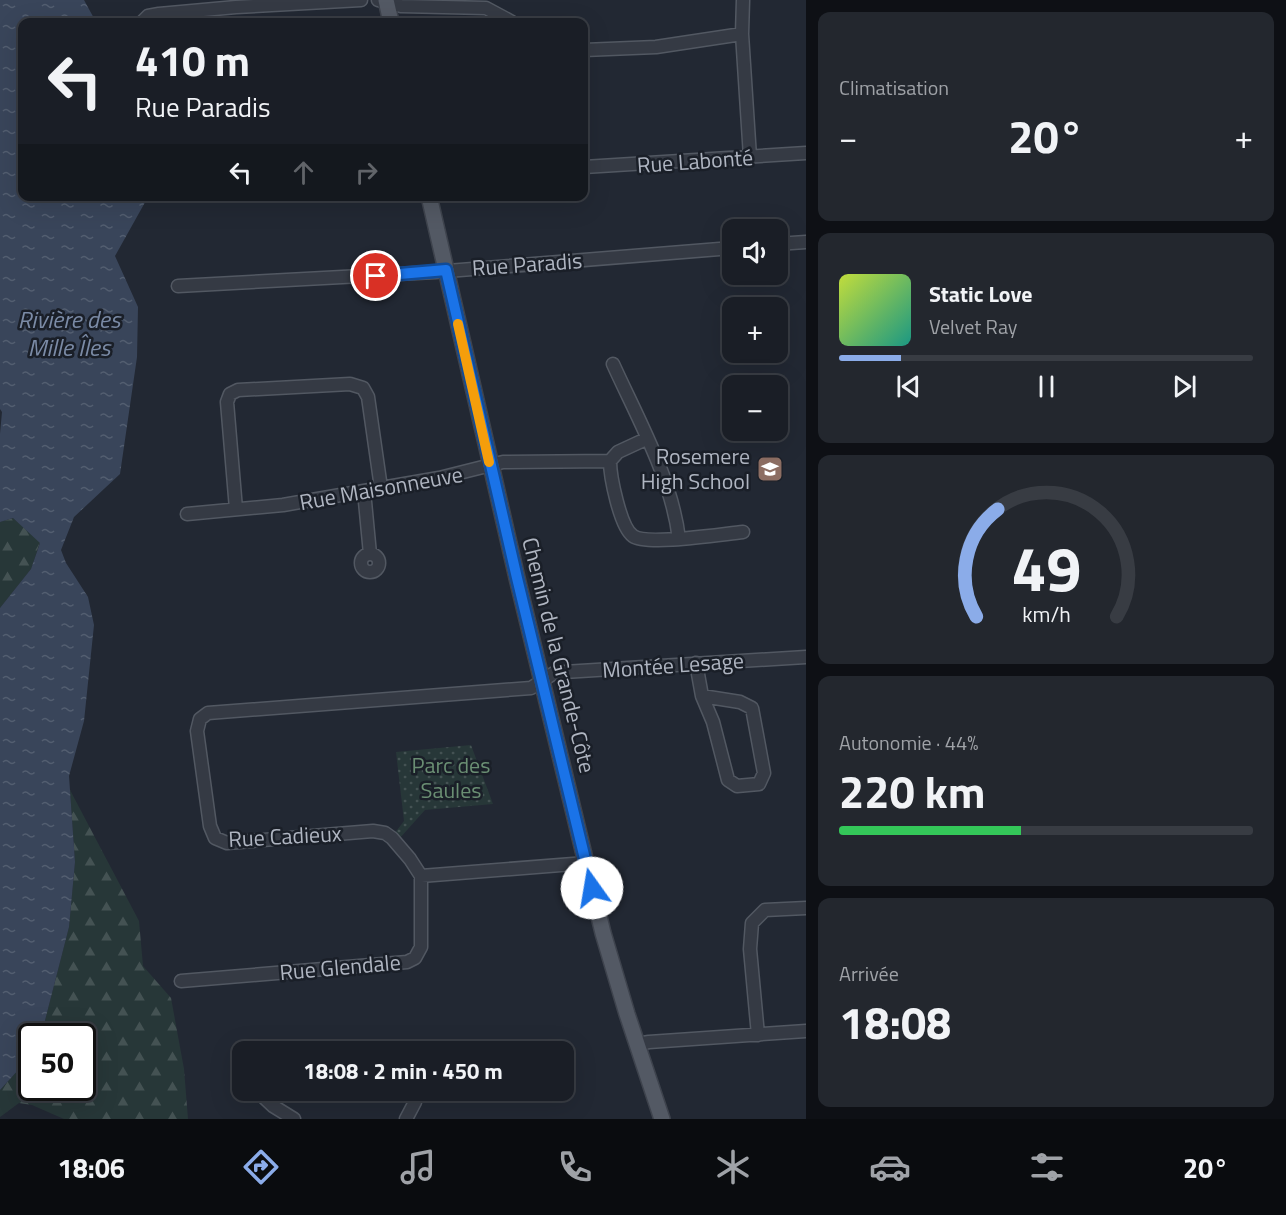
<!DOCTYPE html>
<html lang="fr">
<head>
<meta charset="utf-8">
<style>
	:root { --surface:#1a1e26; --page:#23272e; --text:#f1f3f6; --muted:#9fa2a7; --line:#383c43; --accent:#8bace9 }
	body { margin:0; font-family:"Titillium Web",sans-serif; background:var(--page); color:var(--text); height:100vh; display:flex; flex-direction:column; font-size:22px; white-space:nowrap }
	* { box-sizing:border-box; margin:0 }
	p { font-size:20px; color:var(--muted) }
	.icon { flex:none; width:33px; height:33px; fill:none; stroke:currentColor; stroke-width:2; stroke-linecap:round; stroke-linejoin:round }
	.map { position:relative; flex:1; overflow:hidden }
	.details { display:flex; flex-direction:column; gap:12px; padding:12px; background:#0e1015; width:480px }
	.details>* { flex:none }
	.top-card { position:absolute; left:18px; top:18px; width:570px; height:183px; border-radius:12px; box-shadow:0 6px 24px #0002,0 0 0 2px var(--line); background:#1a1e26; color:var(--text); overflow:hidden }
	.fabs { position:absolute; left:722px; top:219px; display:grid; gap:12px }
	.fabs a { display:grid; place-items:center; width:66px; height:66px; border-radius:12px; background:var(--surface); box-shadow:0 6px 24px #0002,0 0 0 2px var(--line); font-size:30px }
	.speed { position:absolute; left:18px; top:1023px; display:flex; gap:12px; font-size:30px; font-weight:700; text-align:center }
	.speed>* { display:grid; place-content:center; width:78px; height:78px; border-radius:50%; background:var(--surface); box-shadow:0 6px 24px #0002,0 0 0 2px var(--line); line-height:1 }
	.speed .limit { border:3px solid #111; border-radius:9px; background:#fff; color:#111 }
	.pin { position:absolute; display:grid; place-items:center; width:51px; height:51px; color:#fff; margin:-26px; border:3px solid #fff; border-radius:50%; box-shadow:0 2px 6px #0007 }
	.me { position:absolute; width:66px; margin:-33px; rotate:347deg; stroke-linejoin:round; filter:drop-shadow(0 0 4px #0008) }
	.turn { display:flex; align-items:center; gap:21px; height:126px; padding:0 18px; font-size:27px }
	.turn .icon { width:78px; height:78px; stroke-width:2.5 }
	.turn b { display:block; font-size:42px; line-height:51px }
	.lanes { display:flex; align-items:center; height:57px; padding:0 18px; background:#0003; justify-content:center; gap:30px; direction:ltr }
	.lanes .off { opacity:.35 }
	.big { font-size:45px; font-weight:700; line-height:1.1 }
	.details .widget { flex:1; display:flex; flex-direction:column; justify-content:center; gap:9px; min-width:0; padding:0 21px; border-radius:12px; background:var(--page) }
	.details .dial { align-items:center; gap:0 }
	.dial svg { height:156px; overflow:visible; fill:none; stroke:var(--line); stroke-width:7; stroke-linecap:round; text-anchor:middle }
	.dial text { fill:var(--text); stroke:none }
	.song { display:flex; align-items:center; gap:18px }
	.cover { width:72px; height:72px; border-radius:9px; background:linear-gradient(135deg,hsl(70 70% 55%),hsl(170 70% 35%)) }
	.played { height:6px; border-radius:3px; background:linear-gradient(90deg,var(--accent) 15%,var(--line) 15%) }
	.keys { display:flex; justify-content:space-around; direction:ltr }
	.heat { display:flex; justify-content:space-between; align-items:center; font-size:33px; direction:ltr }
	.charge { height:9px; border-radius:4px; background:linear-gradient(90deg,#34c759 44%,var(--line) 0) }
	.trip { position:absolute; left:232px; top:1041px; width:342px; height:60px; border-radius:12px; background:var(--surface); box-shadow:0 6px 24px #0002,0 0 0 2px var(--line); font-weight:700; line-height:60px; text-align:center }
	.menu { display:flex; height:96px; justify-content:space-around; align-items:center; background:#0a0c0f; color:var(--muted) }
	.menu .icon { width:42px; height:42px }
	.menu .current { color:var(--accent) }
	.menu b { font-size:27px; color:var(--text) }
	main { display:flex; flex:1; min-height:0 }
	.map>svg:first-child { display:block }
</style>
</head>
<body>
<main>
<div class="map">
<svg width="806" height="1119" viewBox="0 0 806 1119">
	<defs>
		<pattern id="forest-firs" width="22" height="20" patternUnits="userSpaceOnUse" patternTransform="scale(1.5)"><rect width="22" height="20" fill="#273738"/><path d="M5 1l3.5 6h-7zM16 11l3.5 6h-7z" fill="#445253"/></pattern>
		<pattern id="park-dots" width="8" height="8" patternUnits="userSpaceOnUse" patternTransform="scale(1.5)"><rect width="8" height="8" fill="#273738"/><path d="M2 2h.1M6 6h.1" fill="none" stroke="#445253" stroke-width="1.8" stroke-linecap="round"/></pattern>
		<pattern id="water-ripples" width="26" height="14" patternUnits="userSpaceOnUse" patternTransform="scale(1.5)"><rect width="26" height="14" fill="#39455a"/><path d="M2 4q2-2 4 0t4 0M15 11q2-2 4 0t4 0" fill="none" stroke="#535e70"/></pattern>
	</defs>
	<rect width="100%" height="100%" fill="#222833"/>
	<!-- forest -->
	<path fill="url(#forest-firs)" d="M13,518L40,542L31,569L0,608V522Z
		M70,790L139,921L143,966L171,998L184,1069L188,1119H64L32,1105L19,1103L0,1117V1090L31,1056L32,1088H82V1036H41L69,927L75,862Z"/>
	<!-- park -->
	<path fill="url(#park-dots)" d="M471,745L493,804L425,810L399,839L394,834L404,821L396,752Z"/>
	<!-- water -->
	<path fill="url(#water-ripples)" d="M0,0H84L96,22H22V196L148,197L115,256L138,307L137,357L120,474L74,517L61,550L66,563L88,597L94,625L84,721L69,776L75,862L69,927L41,1036H32L31,1056L0,1090V608L31,569L40,543L13,518L0,522V434L2,412L0,409Z"/>
	<g fill="none" stroke-linecap="round" stroke-linejoin="round">
		<!-- minor casing -->
		<g stroke="#525862" stroke-width="15">
			<path id="minor" d="M378,0L401,6L486,8L512,22
				M743,0L742,34L750,157
				M142,22L148,16L159,14L236,7L361,0
				M584,50L656,47L742,34
				M584,167L806,153
				M777,244L806,242
				M178,286L435,272L732,248
				M613,364C638,419 672,479 679,539
				M646,439L618,452L610,461C610,476 620,527 633,536C647,546 722,534 743,532
				M364,491L370,554
				M236,509L227,402L230,394L238,390L350,384L363,388L368,397L381,488
				M187,514L283,505L439,478L503,462L610,461
				M361 563a9 9 0 1 1 18 0a9 9 0 1 1-18 0Z
				M696,663L702,696L713,722L728,780L737,786L759,784L764,773L752,708L740,702L702,696
				M421,876L586,863
				M181,981L407,962L415,958L421,947V876L410,859L392,838L385,833L373,831L227,843L215,838L210,826L197,731L200,719L208,713L531,688L554,673L564,672L806,657
				M758,1035L750,949L752,923L765,910L806,908
				M637,1044L649,1042L806,1031
				M256,1090L273,1106L294,1119
				M406,1119L415,1102"/>
		</g>
		<!-- major casing -->
		<g stroke="#3e434d" stroke-width="18">
			<path id="major" d="M386,0L391,22
				M429,196L517,578L603,933L627,1014L662,1119"/>
		</g>
		<!-- minor -->
		<use href="#minor" stroke="#353a44" stroke-width="12"/>
		<!-- major -->
		<use href="#major" stroke="#535964" stroke-width="15"/>
	</g>
	<g fill="none" stroke-linecap="round" stroke-linejoin="round">
		<!-- route casing -->
		<g stroke="#114b97" stroke-width="15">
			<path id="route" d="M376,276L446,270L517,578L592,888"/>
		</g>
		<!-- route -->
		<use href="#route" stroke="#1a73e8" stroke-width="10"/>
		<!-- slow -->
		<path stroke="#f59e0b" stroke-width="10" d="M458,324L489,462"/>
	</g>
	<!-- icons -->
	<defs>
		<g id="school-square" transform="scale(1.35)"><rect x="-9" y="-9" width="18" height="18" rx="4" fill="#8d6e63" stroke="#1a1f28"/><path d="M0-5L7-2L0 1L-7-2ZM-4 1L0 2.5L4 1V4Q0 6-4 4Z" fill="#fff"/></g>
	</defs>
	<g fill-rule="evenodd">
		<use href="#school-square" x="770" y="469"/>
	</g>
	<g text-anchor="middle" dominant-baseline="central" stroke-width="5" stroke-linejoin="round" paint-order="stroke">
		<!-- street labels -->
		<g font-size="22" fill="#afb5c1" stroke="#1a1f28">
			<text transform="translate(695 161) rotate(-4)">Rue Labonté</text>
			<text transform="translate(527 264) rotate(-4)">Rue Paradis</text>
			<text transform="translate(381 488) rotate(-10)">Rue Maisonneuve</text>
			<text transform="translate(559 655) rotate(76)">Chemin de la Grande-Côte</text>
			<text transform="translate(673 665) rotate(-4)">Montée Lesage</text>
			<text transform="translate(285 836) rotate(-3)">Rue Cadieux</text>
			<text transform="translate(340 967) rotate(-5)">Rue Glendale</text>
		</g>
		<!-- poi labels -->
		<g font-size="22" fill="#afb5c1" stroke="#1a1f28" text-anchor="end">
			<text x="750" y="456">Rosemere<tspan x="750" dy="25">High School</tspan></text>
		</g>
		<!-- park labels -->
		<g font-size="22" fill="#6a8e73" stroke="#1a1f28">
			<text x="451" y="765">Parc des<tspan x="451" dy="25">Saules</tspan></text>
		</g>
		<!-- water labels -->
		<g font-size="24" font-style="italic" fill="#7b8ba6" stroke="#1a1f28">
			<text x="69" y="319">Rivière des<tspan x="69" dy="28">Mille Îles</tspan></text>
		</g>
	</g>
</svg>
<div class="fabs">
<a><svg class="icon" aria-label="sound" viewBox="0 0 24 24"><path d="M4 9h4l5-4v14l-5-4H4zM17 9q2 3 0 6"/></svg></a>
<a>+</a>
<a>−</a>
</div>
<div class="speed"><div class="limit">50</div></div>
<div class="pin" style="left:376px;top:276px;background:#d93025"><svg class="icon" aria-label="arrive" viewBox="0 0 24 24"><path d="M6 21V4h12l-3 4 3 4H6"/></svg></div>
<svg class="me" style="left:592px;top:888px" viewBox="-20 -20 40 40"><circle r="19" fill="#fff"/><path d="M0-13L10 11 0 6-10 11z" fill="#1a73e8"/></svg>
<div class="trip">18:08 · 2 min · 450 m</div>
<div class="top-card">
<div class="turn"><svg class="icon" aria-label="left" viewBox="0 0 24 24"><path d="M17 20v-9H6M10 6l-5 5 5 5"/></svg><div><b>410 m</b>Rue Paradis</div></div>
<div class="lanes"><svg class="icon" aria-label="left" viewBox="0 0 24 24"><path d="M17 20v-9H6M10 6l-5 5 5 5"/></svg><svg class="icon off" aria-label="ahead" viewBox="0 0 24 24"><path d="M12 20V5M6 11l6-6 6 6"/></svg><svg class="icon off" aria-label="right" viewBox="0 0 24 24"><path d="M7 20v-9h11M14 6l5 5-5 5"/></svg></div>
</div>
</div>
<section class="details">
<div class="widget"><p>Climatisation</p>
<div class="heat"><a>−</a><b class="big">20°</b><a>+</a></div>
</div>
<div class="widget">
<div class="song"><i class="cover"></i><div><b>Static Love</b><p>Velvet Ray</p></div></div>
<div class="played"></div>
<div class="keys"><svg class="icon" aria-label="previous" viewBox="0 0 24 24"><path d="M18 5L8 12l10 7zM5 5v14"/></svg><svg class="icon" aria-label="pause" viewBox="0 0 24 24"><path d="M8 5v14M16 5v14"/></svg><svg class="icon" aria-label="next" viewBox="0 0 24 24"><path d="M6 5l10 7-10 7zM19 5v14"/></svg></div>
</div>
<div class="widget dial"><svg viewBox="0 0 100 80">
<path d="M14 69A42 42 0 1 1 86 69"/>
<path d="M14 69A42 42 0 0 1 25 14" stroke="#8bace9"/>
<text x="50" y="56" font-size="32" font-weight="700">49</text>
<text x="50" y="72" font-size="11">km/h</text>
</svg></div>
<div class="widget"><p>Autonomie · 44%</p><b class="big">220 km</b><div class="charge"></div></div>
<div class="widget"><p>Arrivée</p><b class="big">18:08</b></div>
</section>
</main>
<nav class="menu">
<b>18:06</b>
<svg class="icon current" aria-label="directions" viewBox="0 0 24 24"><path d="M12 3l9 9-9 9-9-9zM9 14v-3h6M13 9l2 2-2 2"/></svg>
<svg class="icon" aria-label="music" viewBox="0 0 24 24"><path d="M9 18V5l10-2v13"/><circle cx="6" cy="18" r="3"/><circle cx="16" cy="16" r="3"/></svg>
<svg class="icon" aria-label="phone" viewBox="0 0 24 24"><path d="M5 4h4l2 5-3 2q2 4 5 5l2-3 5 2v4C11 20 4 13 5 4z"/></svg>
<svg class="icon" aria-label="climate" viewBox="0 0 24 24"><path d="M12 3v18M4 7l16 10M4 17L20 7"/></svg>
<svg class="icon" aria-label="car" viewBox="0 0 24 24"><path d="M5 17H2v-5l4-1 3-4h7l3 4 3 1v5h-3M9 17h6M6 11h13"/><circle cx="7" cy="17" r="2"/><circle cx="17" cy="17" r="2"/></svg>
<svg class="icon" aria-label="filters" viewBox="0 0 24 24"><path d="M4 7h16M4 17h16"/><circle cx="9" cy="7" r="2"/><circle cx="15" cy="17" r="2"/></svg>
<b>20°</b>
</nav>
</body>
</html>
